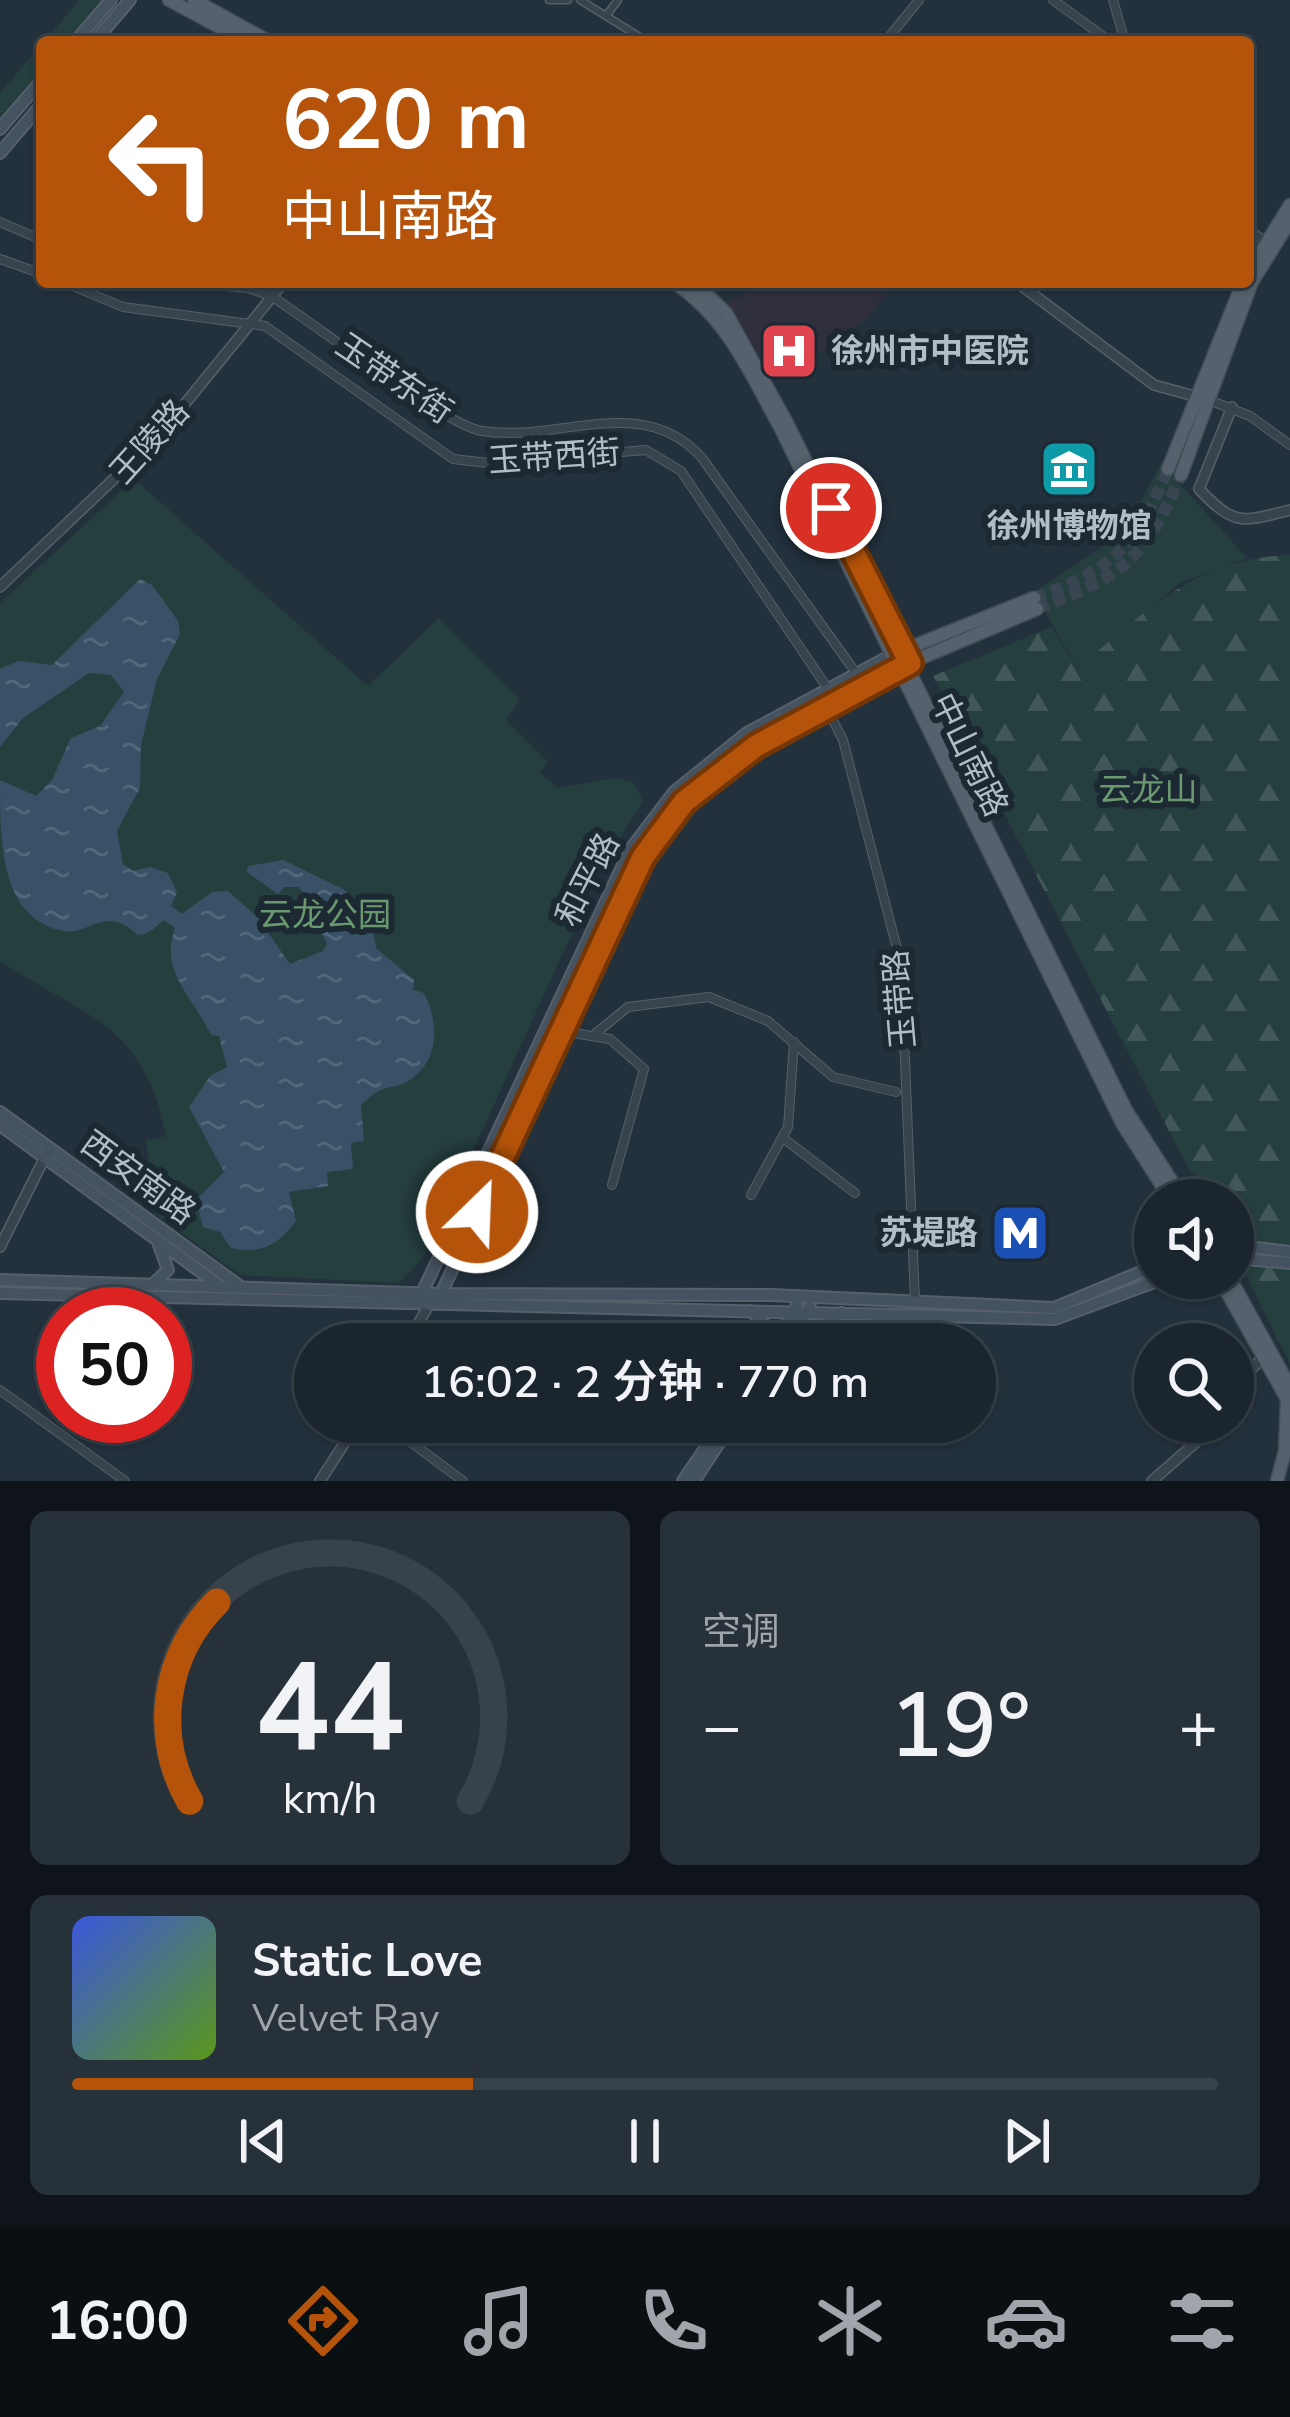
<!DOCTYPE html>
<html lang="zh">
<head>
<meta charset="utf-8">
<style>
	:root { --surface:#1a252e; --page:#27313a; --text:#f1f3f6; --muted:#9fa5aa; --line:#38424a; --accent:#b45309 }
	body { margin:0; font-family:"Nunito Sans","Noto Sans SC",sans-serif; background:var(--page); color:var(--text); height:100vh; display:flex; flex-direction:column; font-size:45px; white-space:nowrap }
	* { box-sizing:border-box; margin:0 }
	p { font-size:39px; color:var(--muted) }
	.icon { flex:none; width:66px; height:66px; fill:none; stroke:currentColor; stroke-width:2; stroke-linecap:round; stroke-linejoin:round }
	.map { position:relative; height:1481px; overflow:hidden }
	.drawer { display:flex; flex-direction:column; gap:30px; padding:30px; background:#0e1419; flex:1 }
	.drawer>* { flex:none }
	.hud { position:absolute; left:36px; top:36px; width:1218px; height:252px; border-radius:12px; box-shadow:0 3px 9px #0004,0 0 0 3px var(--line); background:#b45309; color:#fff; overflow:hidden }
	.tools { position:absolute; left:1134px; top:1179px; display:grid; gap:24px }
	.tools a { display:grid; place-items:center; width:120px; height:120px; border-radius:50%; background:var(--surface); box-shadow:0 3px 9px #0004,0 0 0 3px var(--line); font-size:60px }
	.speed { position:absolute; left:36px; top:1287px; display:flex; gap:24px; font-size:60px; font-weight:700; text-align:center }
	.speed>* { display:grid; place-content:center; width:156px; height:156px; border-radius:50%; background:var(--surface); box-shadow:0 3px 9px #0004,0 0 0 3px var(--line); line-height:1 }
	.speed .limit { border:18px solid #d22; background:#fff; color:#111 }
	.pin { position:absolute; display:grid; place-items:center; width:102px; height:102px; color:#fff; margin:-51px; border:6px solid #fff; border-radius:50%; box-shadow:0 3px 12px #0007 }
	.me { position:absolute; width:132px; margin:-66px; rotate:24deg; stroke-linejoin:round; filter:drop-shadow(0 0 9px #0008) }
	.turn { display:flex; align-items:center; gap:42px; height:252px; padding:0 48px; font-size:54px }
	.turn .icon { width:156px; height:156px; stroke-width:2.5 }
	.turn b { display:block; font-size:84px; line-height:102px }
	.big { font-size:90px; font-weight:600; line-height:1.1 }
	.drawer .card { flex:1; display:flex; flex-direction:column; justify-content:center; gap:18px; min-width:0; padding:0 42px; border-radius:18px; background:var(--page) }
	.drawer .dial { align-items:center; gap:0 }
	.dial svg { height:312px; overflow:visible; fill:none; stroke:var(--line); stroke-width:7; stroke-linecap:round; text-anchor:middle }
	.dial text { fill:var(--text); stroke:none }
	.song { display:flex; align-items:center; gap:36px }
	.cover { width:144px; height:144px; border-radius:18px; background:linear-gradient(135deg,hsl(230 70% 55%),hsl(90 70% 35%)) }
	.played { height:12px; border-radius:6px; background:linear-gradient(90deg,var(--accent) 35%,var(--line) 35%) }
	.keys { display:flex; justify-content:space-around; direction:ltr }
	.heat { display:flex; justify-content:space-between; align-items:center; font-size:66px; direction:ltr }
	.drawer .tiles { flex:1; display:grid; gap:30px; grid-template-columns:1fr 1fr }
	.card:last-child { grid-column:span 2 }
	.trip { position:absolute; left:294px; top:1323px; width:702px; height:120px; border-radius:60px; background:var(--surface); box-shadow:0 3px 9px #0004,0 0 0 3px var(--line); font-weight:600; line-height:120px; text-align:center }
	.menu { display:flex; height:192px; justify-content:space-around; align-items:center; background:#0a0f12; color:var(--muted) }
	.menu .icon { width:84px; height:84px }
	.menu .on { color:var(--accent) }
	.menu b { font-size:54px; color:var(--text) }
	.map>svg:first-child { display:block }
</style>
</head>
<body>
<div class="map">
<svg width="1290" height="1481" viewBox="0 0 1290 1481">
	<defs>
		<pattern id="forest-firs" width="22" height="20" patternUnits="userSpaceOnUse" patternTransform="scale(3)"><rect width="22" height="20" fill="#253e3e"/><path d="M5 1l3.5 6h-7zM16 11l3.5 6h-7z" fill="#425858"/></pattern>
		<pattern id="water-ripples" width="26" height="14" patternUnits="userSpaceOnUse" patternTransform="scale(3)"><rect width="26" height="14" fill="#385166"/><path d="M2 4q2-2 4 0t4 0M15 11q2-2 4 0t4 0" fill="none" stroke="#52687a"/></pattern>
	</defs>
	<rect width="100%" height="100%" fill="#23313d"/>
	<!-- medical -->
	<path fill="#2f2f3e" d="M761,282H895L867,318L777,383L727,304Z"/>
	<!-- forest -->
	<path fill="url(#forest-firs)" d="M1290,555V1364L1233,1248V1200H1210L1184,1160L933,676L1051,627L1077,668C1146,611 1195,558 1290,555Z"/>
	<!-- park -->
	<path fill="#253e3e" d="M79,0H105L69,42H44Z
		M42,44V74L0,124V93Z
		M1161,463L1247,558L1180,583L1077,668L1034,592L1125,532Z
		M134,479L368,686L439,618L520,699L506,720L548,762L540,773L558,788L615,778L633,782L643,801L604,863L425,1256L399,1283L240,1275L154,1213L146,1140L166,1136C144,1022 85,1018 0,961V603Z"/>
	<!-- water -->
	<path fill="url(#water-ripples)" d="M140,579L152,585L178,621L180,634L157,679L141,745L140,788L117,831L123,864L133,871L150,867L168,873L177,892L171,906L182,914L212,892L228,891L257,917L290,964L323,951L327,944L320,930L331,919L298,887H284L278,894L247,872L248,866L283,860L343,889L371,917L376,948L414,980L413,990L424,993C439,1022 440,1060 410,1080C391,1092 386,1080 361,1105L364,1141L351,1143L353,1169L327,1172L328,1186L289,1192L296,1221C277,1246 262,1254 231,1248L220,1232L203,1227L196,1200L224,1172L189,1107L210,1076L227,1067L219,1036L211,1035C193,997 159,972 175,928L164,920C129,952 141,922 109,921C93,921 81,934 64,931C0,920 0,841 0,780L36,796L52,780L71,738L100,726L124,692L111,675L89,673L23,718L0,747V669L18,661L52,665Z"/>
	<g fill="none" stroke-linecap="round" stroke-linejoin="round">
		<!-- primary-tunnel -->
		<path stroke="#394652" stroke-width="12" stroke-dasharray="12 6" stroke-linecap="butt" d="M1034,598C1114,569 1136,547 1168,469
			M1037,609C1124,575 1143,562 1181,475"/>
		<!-- pedestrian casing -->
		<g stroke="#55606b" stroke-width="9">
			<path id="pedestrian" d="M549,0H568
				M580,0L648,42
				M606,16L618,0"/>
		</g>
		<!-- minor casing -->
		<g stroke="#55606b" stroke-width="10">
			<path id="minor" d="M1053,0L1111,42
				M1113,0L1125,42
				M885,42L919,0
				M0,222L42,240
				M1248,229L1266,242
				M0,259L42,274
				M63,282L123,307L265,326L453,459L488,463L646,450L681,471L828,689
				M181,282L248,288L271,296C314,323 444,425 482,431C558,443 643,391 702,458L856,673
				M1209,400L1250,416L1290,445
				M826,707L843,740L901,964L915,1302
				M561,1031L610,1039L644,1069L612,1185
				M596,1033L628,1007L709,997L768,1021L833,1077L896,1092
				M783,1138L855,1193
				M751,1195L788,1127L794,1042
				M0,1390L125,1481
				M384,1422L463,1481"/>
		</g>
		<!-- tertiary casing -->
		<g stroke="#55606b" stroke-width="12">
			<path id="tertiary" d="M1018,283L1154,385L1198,397
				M1232,407L1199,489C1235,527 1242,522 1290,510
				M0,587L157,438L284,282
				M0,1247L46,1155
				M406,1344L429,1305
				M1233,1386L1264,1357
				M320,1481L358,1422
				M1152,1481L1219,1422"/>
		</g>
		<!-- secondary casing -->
		<g stroke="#55606b" stroke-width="14">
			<path id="secondary" d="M75,42L111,0
				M94,42L130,0
				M0,129L42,80
				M0,153L42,104
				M890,656L747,733L674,792L630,850L422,1293L429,1305L441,1294L643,857C718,758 790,727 896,668
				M0,1112L241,1287
				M0,1125L220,1286
				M1233,1245L1290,1252
				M1233,1258L1290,1263
				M0,1280L441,1294L771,1295L1054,1308L1155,1266
				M153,1284L168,1270L158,1242
				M0,1293L1055,1319L1165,1278
				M751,1311L772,1332V1343
				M775,1344L797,1305
				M785,1344L810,1307
				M795,1344L842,1313
				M683,1481L723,1422
				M694,1481L733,1422"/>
		</g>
		<!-- primary casing -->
		<g stroke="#404c56" stroke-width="15">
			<path id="primary" d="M169,0L247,42
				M194,0L270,42
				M1248,273L1290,205
				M673,282C727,317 750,373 780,427L1123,1125L1171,1200
				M694,282L726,313L787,423L1126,1110L1184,1200
				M1168,469L1243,282
				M1181,475L1252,282L1290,221
				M896,653L1034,598
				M902,666L1037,609
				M1219,1278L1287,1399L1285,1451L1277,1481
				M1230,1278L1290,1387"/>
		</g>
		<!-- pedestrian -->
		<use href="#pedestrian" stroke="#37434d" stroke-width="6"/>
		<!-- minor -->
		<use href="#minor" stroke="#37434d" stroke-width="8"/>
		<!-- tertiary -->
		<use href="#tertiary" stroke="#37434d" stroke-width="9"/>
		<!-- secondary -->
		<use href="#secondary" stroke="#455260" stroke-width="10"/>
		<!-- primary -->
		<use href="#primary" stroke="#55626d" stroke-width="12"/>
	</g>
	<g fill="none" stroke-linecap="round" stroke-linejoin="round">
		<!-- route casing -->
		<g stroke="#753606" stroke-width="30">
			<path id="route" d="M477,1212L643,857L684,802L756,746L910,663L831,508"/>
		</g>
		<!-- route -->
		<use href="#route" stroke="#b45309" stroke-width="21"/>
	</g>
	<!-- icons -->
	<defs>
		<g id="hospital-square" transform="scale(3)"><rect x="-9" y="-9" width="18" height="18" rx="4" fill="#e0444e" stroke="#1c2832"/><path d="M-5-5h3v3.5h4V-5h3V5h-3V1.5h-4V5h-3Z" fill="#fff"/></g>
		<g id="museum-square" transform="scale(3)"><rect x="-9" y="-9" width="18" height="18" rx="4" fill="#0f9aa8" stroke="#1c2832"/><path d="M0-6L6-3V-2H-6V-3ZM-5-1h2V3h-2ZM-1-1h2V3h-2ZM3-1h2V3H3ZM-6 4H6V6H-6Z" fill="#fff"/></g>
		<g id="metro-square" transform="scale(3)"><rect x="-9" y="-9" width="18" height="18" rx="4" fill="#1a4fb4" stroke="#1c2832"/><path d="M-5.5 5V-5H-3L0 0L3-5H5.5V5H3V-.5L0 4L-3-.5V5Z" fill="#fff"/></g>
	</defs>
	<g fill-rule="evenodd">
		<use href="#hospital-square" x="789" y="351"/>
		<use href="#museum-square" x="1069" y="469"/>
		<use href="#metro-square" x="1020" y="1233"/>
	</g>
	<g text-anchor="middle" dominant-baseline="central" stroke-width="12" stroke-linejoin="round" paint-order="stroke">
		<!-- poi labels -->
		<g font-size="33" font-weight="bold" fill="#b3bdc8" stroke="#1c2832" text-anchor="start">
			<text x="831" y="351">徐州市中医院</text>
			<text x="1069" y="526" text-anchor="middle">徐州博物馆</text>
			<text x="978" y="1233" text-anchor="end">苏堤路</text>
		</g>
		<!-- street labels -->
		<g font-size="33" fill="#b3bdc8" stroke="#1c2832">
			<text transform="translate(394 379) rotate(34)">玉带东街</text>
			<text transform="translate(150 442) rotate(-48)">王陵路</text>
			<text transform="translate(554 457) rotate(-4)">玉带西街</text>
			<text transform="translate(969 755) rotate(64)">中山南路</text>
			<text transform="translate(588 880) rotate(-63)">和平路</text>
			<text transform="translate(900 999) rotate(-95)">玉带路</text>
			<text transform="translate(138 1178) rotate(36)">西安南路</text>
		</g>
		<!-- park labels -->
		<g font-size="33" fill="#6a996f" stroke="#1c2832">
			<text x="1148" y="790">云龙山</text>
			<text x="325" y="915">云龙公园</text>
		</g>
	</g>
</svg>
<div class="tools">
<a><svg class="icon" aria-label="sound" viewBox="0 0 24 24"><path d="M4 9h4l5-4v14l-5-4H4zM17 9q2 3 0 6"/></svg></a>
<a><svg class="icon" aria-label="search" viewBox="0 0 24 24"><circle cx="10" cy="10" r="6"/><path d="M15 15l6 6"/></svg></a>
</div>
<div class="speed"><div class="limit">50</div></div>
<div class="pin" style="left:831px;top:508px;background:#d93025"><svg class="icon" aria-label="arrive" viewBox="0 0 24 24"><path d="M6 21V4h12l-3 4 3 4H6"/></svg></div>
<svg class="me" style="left:477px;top:1212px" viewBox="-20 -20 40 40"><circle r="17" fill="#b45309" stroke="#fff" stroke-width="3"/><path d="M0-11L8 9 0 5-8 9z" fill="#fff"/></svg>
<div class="trip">16:02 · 2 分钟 · 770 m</div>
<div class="hud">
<div class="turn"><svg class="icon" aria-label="left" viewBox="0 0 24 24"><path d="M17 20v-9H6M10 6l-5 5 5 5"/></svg><div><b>620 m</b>中山南路</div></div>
</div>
</div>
<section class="drawer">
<div class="tiles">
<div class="card dial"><svg viewBox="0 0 100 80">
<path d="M14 69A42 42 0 1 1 86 69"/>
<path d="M14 69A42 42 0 0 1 21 18" stroke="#b45309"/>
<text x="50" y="56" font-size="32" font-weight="700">44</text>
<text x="50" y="72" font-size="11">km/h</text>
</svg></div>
<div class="card"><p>空调</p>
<div class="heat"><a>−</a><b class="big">19°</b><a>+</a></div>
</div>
<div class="card">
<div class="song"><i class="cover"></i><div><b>Static Love</b><p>Velvet Ray</p></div></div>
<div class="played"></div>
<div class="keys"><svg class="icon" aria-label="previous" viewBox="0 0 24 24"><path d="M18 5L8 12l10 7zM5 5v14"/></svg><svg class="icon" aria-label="pause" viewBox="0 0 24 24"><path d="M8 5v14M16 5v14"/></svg><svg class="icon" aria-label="next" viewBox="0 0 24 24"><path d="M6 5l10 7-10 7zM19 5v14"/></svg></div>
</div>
</div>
</section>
<nav class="menu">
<b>16:00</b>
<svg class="icon on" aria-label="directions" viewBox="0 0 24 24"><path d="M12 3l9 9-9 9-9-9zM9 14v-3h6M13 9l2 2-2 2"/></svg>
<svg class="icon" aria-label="music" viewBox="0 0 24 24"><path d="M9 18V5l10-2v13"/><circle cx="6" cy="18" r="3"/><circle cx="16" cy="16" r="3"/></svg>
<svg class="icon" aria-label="phone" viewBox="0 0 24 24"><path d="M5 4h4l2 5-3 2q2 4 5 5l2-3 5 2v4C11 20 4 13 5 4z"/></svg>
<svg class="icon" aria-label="climate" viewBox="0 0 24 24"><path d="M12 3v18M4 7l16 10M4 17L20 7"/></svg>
<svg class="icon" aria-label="car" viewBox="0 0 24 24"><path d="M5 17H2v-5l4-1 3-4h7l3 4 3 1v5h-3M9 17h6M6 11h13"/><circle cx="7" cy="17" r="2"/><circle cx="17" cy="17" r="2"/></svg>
<svg class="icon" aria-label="filters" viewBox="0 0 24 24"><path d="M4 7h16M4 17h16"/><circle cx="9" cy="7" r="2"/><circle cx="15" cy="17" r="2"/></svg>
</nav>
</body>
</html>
